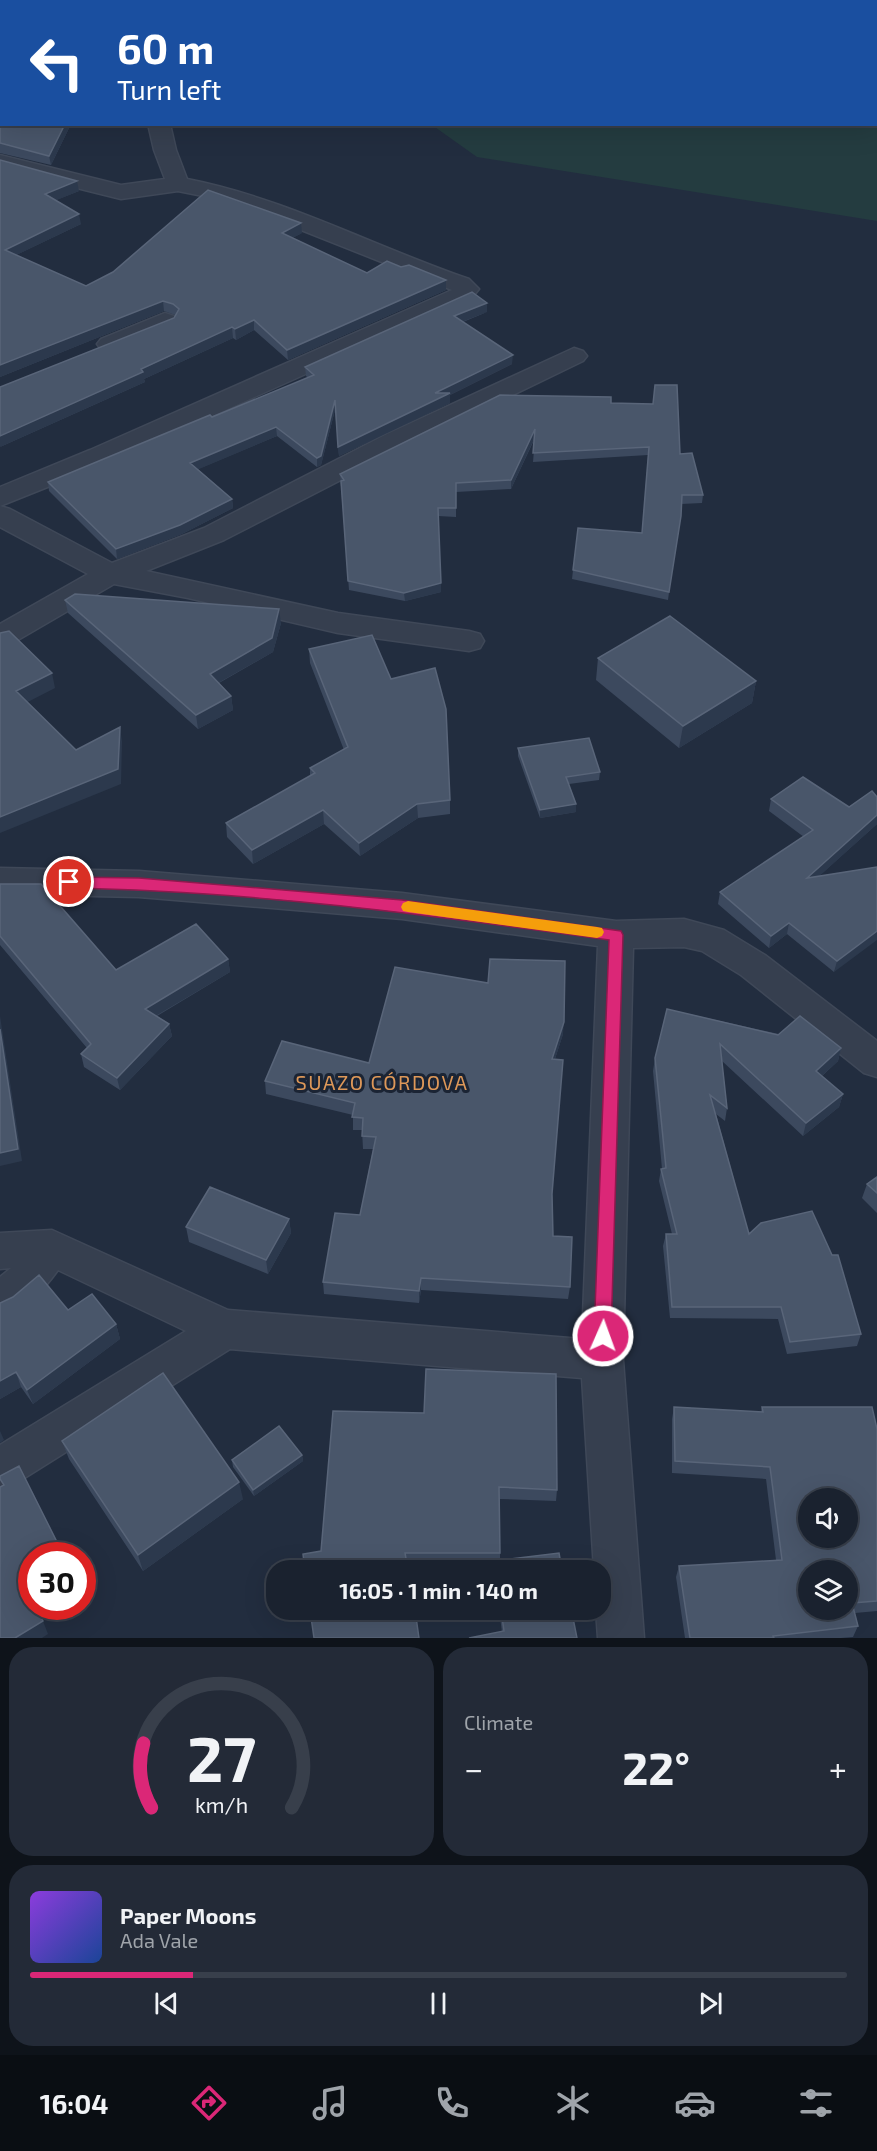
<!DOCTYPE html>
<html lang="en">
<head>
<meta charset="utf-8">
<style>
	:root { --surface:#1a222f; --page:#232a37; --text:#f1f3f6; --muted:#9fa4aa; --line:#383f4b; --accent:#db2777 }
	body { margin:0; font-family:"Exo 2",sans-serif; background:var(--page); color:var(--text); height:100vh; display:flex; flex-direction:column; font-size:22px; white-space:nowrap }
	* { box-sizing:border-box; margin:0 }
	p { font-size:20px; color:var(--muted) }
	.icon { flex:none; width:33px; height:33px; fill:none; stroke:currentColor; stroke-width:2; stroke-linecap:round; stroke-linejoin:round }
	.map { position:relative; height:1638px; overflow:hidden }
	.panel { display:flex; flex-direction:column; gap:9px; padding:9px; background:#0e131a; flex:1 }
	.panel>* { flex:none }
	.guide { position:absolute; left:0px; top:0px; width:878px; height:126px; box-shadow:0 6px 24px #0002,0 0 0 2px var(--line); background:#1a4fa0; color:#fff; overflow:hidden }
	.controls { position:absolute; left:798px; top:1488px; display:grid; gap:12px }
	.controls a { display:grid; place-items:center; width:60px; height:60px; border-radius:50%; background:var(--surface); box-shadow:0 6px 24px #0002,0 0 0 2px var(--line); font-size:30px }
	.speed { position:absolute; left:18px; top:1542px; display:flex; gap:12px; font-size:30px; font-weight:700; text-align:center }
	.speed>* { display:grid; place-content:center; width:78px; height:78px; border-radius:50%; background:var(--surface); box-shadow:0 6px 24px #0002,0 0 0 2px var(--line); line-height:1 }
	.speed .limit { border:9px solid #d22; background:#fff; color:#111 }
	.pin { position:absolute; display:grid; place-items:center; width:51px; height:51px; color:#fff; margin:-26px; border:3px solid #fff; border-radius:50%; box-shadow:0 2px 6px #0007 }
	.me { position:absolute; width:66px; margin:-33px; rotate:2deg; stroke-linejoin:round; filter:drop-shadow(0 0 4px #0008) }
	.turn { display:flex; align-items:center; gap:21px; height:126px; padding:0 18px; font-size:27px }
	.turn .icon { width:78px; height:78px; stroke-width:2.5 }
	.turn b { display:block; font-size:42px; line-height:51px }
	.big { font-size:45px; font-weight:700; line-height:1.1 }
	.panel .widget { flex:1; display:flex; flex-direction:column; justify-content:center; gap:9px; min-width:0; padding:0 21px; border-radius:24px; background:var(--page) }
	.panel .dial { align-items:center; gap:0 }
	.dial svg { height:156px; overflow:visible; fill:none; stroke:var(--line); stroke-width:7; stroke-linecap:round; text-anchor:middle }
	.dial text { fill:var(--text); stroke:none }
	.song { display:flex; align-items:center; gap:18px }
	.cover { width:72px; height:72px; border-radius:9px; background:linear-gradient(135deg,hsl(270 70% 55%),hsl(220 70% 35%)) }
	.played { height:6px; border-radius:3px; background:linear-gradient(90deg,var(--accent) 20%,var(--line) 20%) }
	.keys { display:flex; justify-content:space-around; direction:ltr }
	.heat { display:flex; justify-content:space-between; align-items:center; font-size:33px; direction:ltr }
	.panel .tiles { flex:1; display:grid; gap:9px; grid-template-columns:1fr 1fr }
	.widget:last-child { grid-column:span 2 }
	.trip { position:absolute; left:266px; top:1560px; width:345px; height:60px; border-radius:24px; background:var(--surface); box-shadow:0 6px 24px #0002,0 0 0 2px var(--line); font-weight:700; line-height:60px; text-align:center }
	.menu { display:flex; height:96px; justify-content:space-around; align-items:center; background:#0a0e13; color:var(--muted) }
	.menu .icon { width:42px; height:42px }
	.menu .active { color:var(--accent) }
	.menu b { font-size:27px; color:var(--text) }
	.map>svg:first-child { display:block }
</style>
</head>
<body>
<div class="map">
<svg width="877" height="1638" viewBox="0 0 877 1638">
	<rect width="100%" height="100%" fill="#222d3f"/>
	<!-- green -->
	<path fill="#243c40" d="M262,0H877V221L477,157L432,125L876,124V2Z"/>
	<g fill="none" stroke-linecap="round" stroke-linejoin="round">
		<!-- minor casing -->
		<g stroke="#3f4858" stroke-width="3">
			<path id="minor" d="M180,0H202L179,2Z
				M148,124H170L176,150L187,179C285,198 375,247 469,279L479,289L470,300L110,462L0,506V487L90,450L452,290L281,222L208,197L178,191L121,199L0,169V155L121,185L165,179L154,150Z
				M165,313L174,316L178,321L174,326L110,352L101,349L97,344L101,339Z
				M574,348L583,351L587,356L583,361L405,447L224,540L146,571L338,613L469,631L480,634L484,641L480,648L469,651L338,633L188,598L114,584L11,644L0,647V624L88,574L0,527V506L10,509L112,563L204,528L385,435Z
				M0,868L139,871L402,893L616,921L684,919L724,930L765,955L877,1041V1077L864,1073L741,975L702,951L684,947L633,948L623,1360L644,1638H598L596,1610H600V1570H594L582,1378L230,1349L15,1484L0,1490V1445L186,1331L58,1270C42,1292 26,1309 0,1319V1277L11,1268L0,1269V1233L52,1230L228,1310L582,1339L598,946L402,919L139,897L0,894Z"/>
		</g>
		<!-- minor -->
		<use href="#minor" fill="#363f4f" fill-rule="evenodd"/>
	</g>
	<!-- wall -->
	<path fill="#3c495e" d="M0,88L71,124L51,165L0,153Z
		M0,160L79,191L56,200L81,224L16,255L86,286L302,233L292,238L367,273L446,290L288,360L254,330L236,340L233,338L144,379L145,382L0,447L174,318L175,315L164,311L0,377Z
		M487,312L463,322L512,364L450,395V403L339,456L335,410L321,465L317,467L277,436L198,469L232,499L233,508L182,534L117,559L49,491L48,482L308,378L306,376L305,367Z
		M611,403L680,454L703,495L702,503L681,504L668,600L572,579L573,570L642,533L648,455L533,462L535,438L511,489L456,492V517L438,516L441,592L405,601L349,590L340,474Z
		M65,600L281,623L273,652L219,683L231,696L233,710L198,729L68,613Z
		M309,649L391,679L450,800V814L418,818L360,856L324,824L253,864L227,837L226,823L310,776V768L344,750L310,663Z
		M598,658L756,681L752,703L679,748L596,680Z
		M518,748L600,772L599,780L569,784L576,804V812L540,818L518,756Z
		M877,797V824L819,876L877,867L834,972L787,934L769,948L718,904L720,892L804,837L769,811L771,799L849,807Z
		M0,884L116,970L228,959L230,972L157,1016L169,1024L172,1036L120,1090L84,1067L81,1054L87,1048L0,945Z
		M667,1009L841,1048L838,1061L822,1076L843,1094L839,1107L803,1136L722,1061L727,1108L725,1121L716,1114L749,1234L861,1334L857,1346L787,1354L778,1319L670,1318L663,1246L666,1234H672L659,1181L661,1169H662L653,1071L655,1058Z
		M563,1034L555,1059L552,1194L553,1236L570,1287L568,1299L421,1290L419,1303L324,1294L323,1282L360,1215L373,1149H363L362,1130H353V1115L266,1094L265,1081L369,1063Z
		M877,1177V1213L862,1198L867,1184Z
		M289,1219L291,1233L268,1274L189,1242L186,1227Z
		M0,1303L68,1310L116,1324L120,1339L33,1404L21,1387L0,1399Z
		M674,1407L761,1412L762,1407L877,1429V1611L855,1613L858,1626L853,1637L841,1638H685L676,1577L679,1566L776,1560L766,1479L672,1473V1419Z
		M333,1411L557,1490L556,1501L500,1499V1560L562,1570H494V1564H407L321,1551Z
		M62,1441L243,1499L143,1571L69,1459Z
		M302,1455L303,1461L254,1496L233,1467L232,1460Z
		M499,1610H568L569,1619L502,1632Z"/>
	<!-- shaded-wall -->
	<path fill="#2c394d" d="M65,124H71L51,165L49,156Z
		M77,181L79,191L47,204L45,194Z
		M79,214L81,224L6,260L5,250Z
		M301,223L302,233L283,243L282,233Z
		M446,280V290L288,360L287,350Z
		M163,301L164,311L0,377V365Z
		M487,303V312L454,325V316Z
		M254,320V330L236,340L235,329Z
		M232,327L233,338L144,379L145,382L0,447V436Z
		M513,355L512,364L450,395V403L339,456L338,447L435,393Z
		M335,400V410L321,465L317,467V458Z
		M276,427L277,436L192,472L190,463Z
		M535,429V437L511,489V480Z
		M232,499L233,508L182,534L117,559L116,549Z
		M441,583V592L405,601L404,593Z
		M279,609L281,623L273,652L211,687L210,674Z
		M52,673L55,688L20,706L16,691Z
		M756,681L752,703L679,748L683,726Z
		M231,696L233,710L198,729L196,715Z
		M120,727L122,742L121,784L0,833V817Z
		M417,804L418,818L360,856L359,843Z
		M576,804V812L540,818V810Z
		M323,810L324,824L253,864L252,850Z
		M877,815V824L804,890L807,878Z
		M789,923L787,934L769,948L771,936Z
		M877,931V940L834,972L837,961Z
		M228,959L230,972L147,1021L145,1009Z
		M0,1016L22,1161L0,1166Z
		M564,1022L563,1034L551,1071L552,1059Z
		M169,1024L172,1036L120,1090L117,1078Z
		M841,1048L838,1061L813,1084L816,1071Z
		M843,1094L839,1107L803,1136L806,1123Z
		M289,1219L291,1233L268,1274L266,1260Z
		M421,1278V1290L419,1303V1291Z
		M116,1324L120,1339L33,1404L27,1390Z
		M16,1372L21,1387L0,1399V1381Z
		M0,1431L4,1440L0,1443Z
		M302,1455L303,1461L254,1496L253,1490Z
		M239,1482L243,1499L143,1571L138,1555Z
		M35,1606H45L37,1611Z
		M43,1621L48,1634L42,1638H15Z"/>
	<!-- building -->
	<path fill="#49566a" stroke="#596579" stroke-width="1.5" fill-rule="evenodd" d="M0,88H2V124H65L49,156L0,143Z
		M0,160L77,181L45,194L79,214L5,250L86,286L113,272L208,190L301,223L282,233L367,273L387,261L401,267L409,265L446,280L287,350L254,320L235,329L232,327L141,369L143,372L0,436V387L174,318L179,309L173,304L163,301L0,365Z
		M472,292L487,303L454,316L513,355L435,393H450L338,447L335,400L321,456L317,458L276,427L190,463L232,499L180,525L116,549L48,482L210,415L212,417L314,375L305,367Z
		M655,385H677L680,454L692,453L703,495H682L681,516L669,592L573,570L578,528L642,533L649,447L533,453L535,429L511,480L456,483V508H438L441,583L404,593L348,581L341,481L344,480L340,474L500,395L611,397V403L653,404Z
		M75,594L279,609L272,638L210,674L231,696L196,715L65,600Z
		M670,616L756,681L683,726L598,658Z
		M9,631L52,673L16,691L76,750L120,727L118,769L0,817V633Z
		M372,635L391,679L435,668L446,709L450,800L417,804L359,843L323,810L252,850L226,823L315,773L310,768L348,747L309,649Z
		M589,738L600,772L566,777L576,804L540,810L518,748Z
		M803,777L849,807L872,791L877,797V815L807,878L877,867V931L837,961L789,923L771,936L720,892L813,830L771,799Z
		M0,884H41L116,970L196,924L228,959L145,1009L169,1024L117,1078L81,1054L91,1044L0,936Z
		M490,959L565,961L564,1022L552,1059L563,1060L552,1194L553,1236L572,1237L570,1287L421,1278L419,1291L323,1282L335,1213L360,1215L376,1137L362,1136L363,1118L352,1117L355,1103L265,1081L282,1041L369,1063L395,967L488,983Z
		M667,1009L778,1035L800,1016L841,1048L816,1071L843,1094L806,1123L720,1044L727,1108L710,1095L749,1234L761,1223L812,1211L832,1255H838L861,1334L790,1342L781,1307H672L666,1234H677L661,1169L666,1168L655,1058Z
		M0,1029L18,1149L0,1153Z
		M877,1177V1193L867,1184Z
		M210,1187L289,1219L266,1260L186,1227Z
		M39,1275L68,1310L92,1294L116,1324L27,1390L16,1372L0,1381V1303L13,1297Z
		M426,1369L556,1374L557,1490L499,1487L500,1553H405L408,1570H305L303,1554L321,1551L333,1411L424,1413Z
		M163,1373L239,1482L138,1555L62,1441Z
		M674,1407L763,1412L762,1407H872L877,1429V1601L852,1603L858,1626L773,1636L774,1638H690L679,1566L782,1560L770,1467L675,1461ZM808,1498H848V1538H808ZM808,1570H848V1610H808Z
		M279,1426L302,1455L253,1490L232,1460Z
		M19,1466L64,1556H32V1606H35L43,1621L15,1638H0V1487L4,1485L0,1479V1476Z
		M559,1553L562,1570H496L494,1561Z
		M310,1610H415L419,1638H314Z
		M501,1610H568L569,1619L573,1618L577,1638H469L504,1631Z"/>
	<!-- route -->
	<path fill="#db2777" stroke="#8e194d" stroke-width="1.5" d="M69,877L139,878L402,900L621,931L623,935L611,1336L609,1342L603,1344L597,1342L594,1336L609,940C430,915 250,891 69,888L62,882Z"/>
	<!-- slow -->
	<path fill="#f59e0b" d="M408,901L597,927L602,928L604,932L602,936L597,938L408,912L403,911L401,907L403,903Z"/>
	<g text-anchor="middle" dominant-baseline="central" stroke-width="6" stroke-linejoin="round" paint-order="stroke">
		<!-- neighbourhood labels -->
		<g font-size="20" letter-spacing="1.5" fill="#de9859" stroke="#1b2434">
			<text x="382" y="1082">SUAZO CÓRDOVA</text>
		</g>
	</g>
</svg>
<div class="controls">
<a><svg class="icon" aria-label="sound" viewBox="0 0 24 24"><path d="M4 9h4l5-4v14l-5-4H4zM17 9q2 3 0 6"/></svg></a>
<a><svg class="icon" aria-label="layers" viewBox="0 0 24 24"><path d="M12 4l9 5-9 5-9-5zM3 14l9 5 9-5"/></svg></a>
</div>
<div class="speed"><div class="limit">30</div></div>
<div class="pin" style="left:69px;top:882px;background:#d93025"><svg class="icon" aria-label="arrive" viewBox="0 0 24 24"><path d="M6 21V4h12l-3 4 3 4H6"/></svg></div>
<svg class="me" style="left:603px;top:1336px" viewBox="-20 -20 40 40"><circle r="17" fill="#db2777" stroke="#fff" stroke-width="3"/><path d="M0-11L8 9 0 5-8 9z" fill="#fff"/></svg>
<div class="trip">16:05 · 1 min · 140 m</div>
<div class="guide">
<div class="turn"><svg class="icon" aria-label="left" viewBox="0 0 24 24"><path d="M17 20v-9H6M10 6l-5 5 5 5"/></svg><div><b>60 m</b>Turn left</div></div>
</div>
</div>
<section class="panel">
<div class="tiles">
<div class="widget dial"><svg viewBox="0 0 100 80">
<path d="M14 69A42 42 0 1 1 86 69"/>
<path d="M14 69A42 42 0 0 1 10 36" stroke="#db2777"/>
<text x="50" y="56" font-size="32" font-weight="700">27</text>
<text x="50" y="72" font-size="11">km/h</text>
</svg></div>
<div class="widget"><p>Climate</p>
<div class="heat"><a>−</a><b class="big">22°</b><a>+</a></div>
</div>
<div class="widget">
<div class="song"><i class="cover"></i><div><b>Paper Moons</b><p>Ada Vale</p></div></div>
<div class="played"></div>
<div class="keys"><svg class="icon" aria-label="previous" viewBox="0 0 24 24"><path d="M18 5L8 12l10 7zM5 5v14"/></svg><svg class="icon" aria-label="pause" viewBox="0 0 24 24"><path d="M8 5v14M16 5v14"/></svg><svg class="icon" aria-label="next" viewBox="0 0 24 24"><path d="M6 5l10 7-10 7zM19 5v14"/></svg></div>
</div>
</div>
</section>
<nav class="menu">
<b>16:04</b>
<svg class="icon active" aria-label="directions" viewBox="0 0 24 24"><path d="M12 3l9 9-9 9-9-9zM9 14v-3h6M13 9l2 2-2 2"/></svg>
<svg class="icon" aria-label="music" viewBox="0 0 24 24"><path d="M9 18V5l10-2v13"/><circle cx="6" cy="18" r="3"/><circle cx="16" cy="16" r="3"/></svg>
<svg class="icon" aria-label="phone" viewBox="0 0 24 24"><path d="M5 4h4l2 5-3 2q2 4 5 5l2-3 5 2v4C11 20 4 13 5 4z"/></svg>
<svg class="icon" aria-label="climate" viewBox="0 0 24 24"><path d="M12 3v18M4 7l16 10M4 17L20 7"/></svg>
<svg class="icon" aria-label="car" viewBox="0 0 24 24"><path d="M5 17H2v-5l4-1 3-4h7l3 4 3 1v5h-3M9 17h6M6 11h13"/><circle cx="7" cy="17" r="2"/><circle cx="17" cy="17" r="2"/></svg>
<svg class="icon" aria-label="filters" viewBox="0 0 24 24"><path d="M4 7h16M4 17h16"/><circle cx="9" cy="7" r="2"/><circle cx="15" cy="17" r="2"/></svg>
</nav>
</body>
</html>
